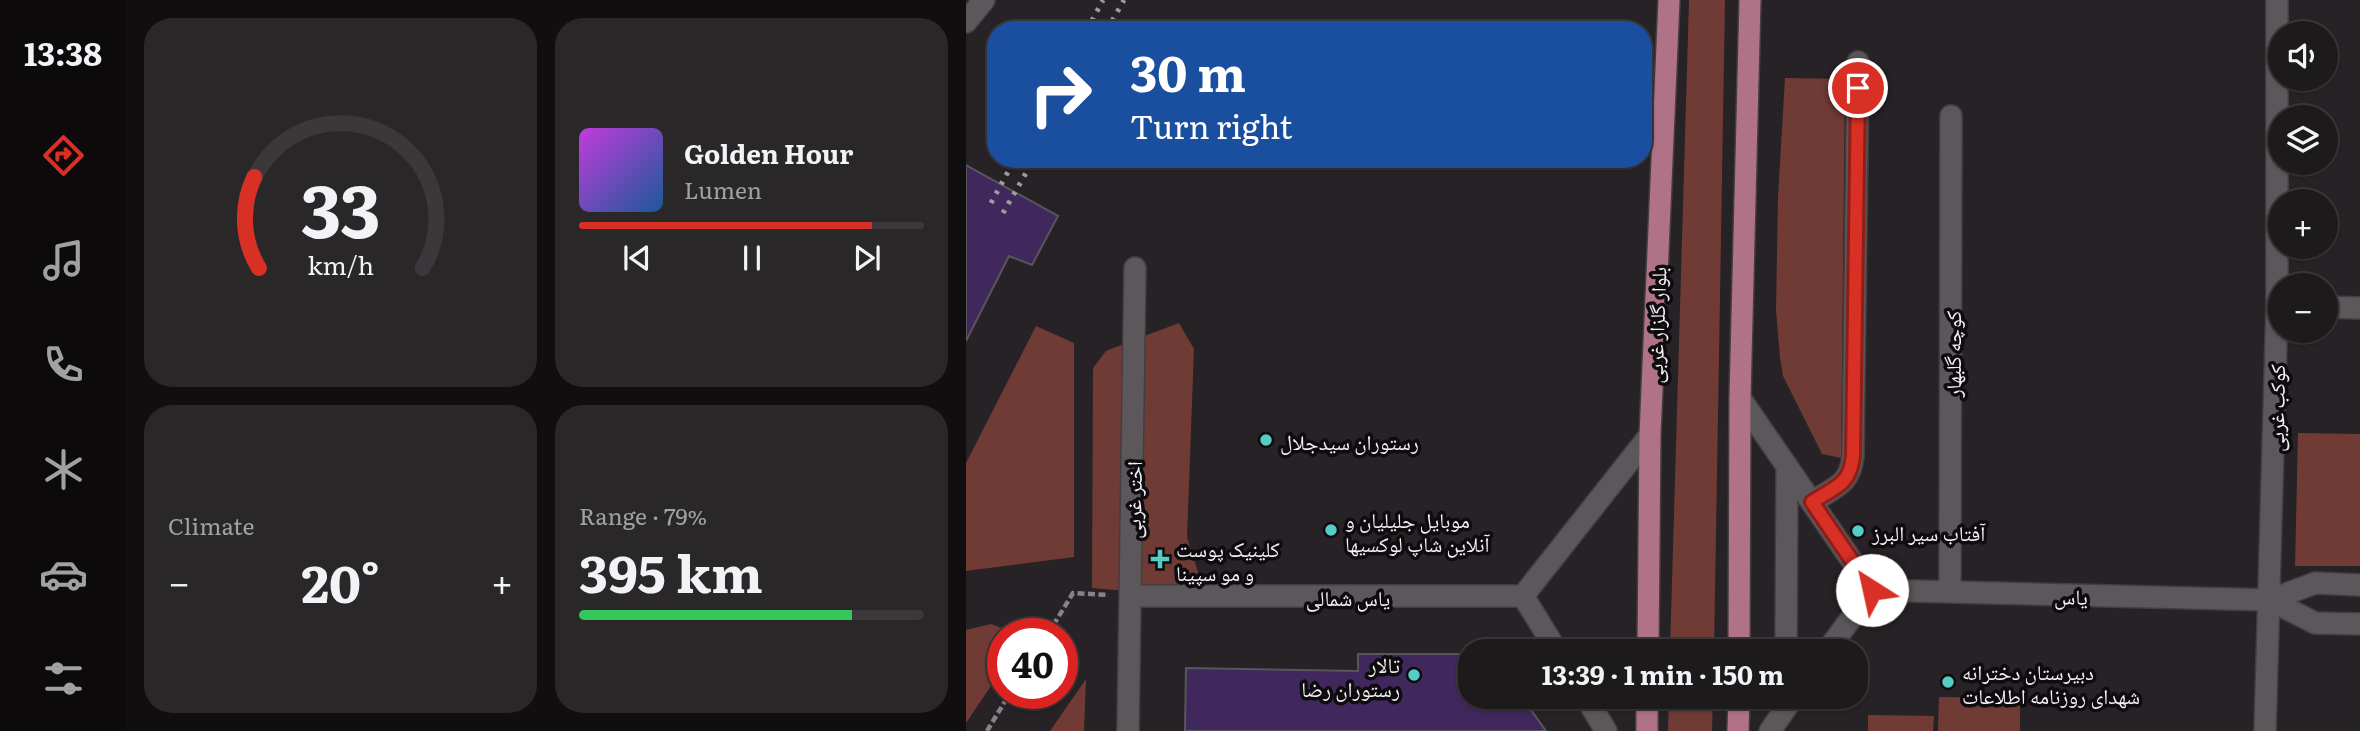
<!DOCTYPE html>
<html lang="en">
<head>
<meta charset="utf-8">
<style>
	:root { --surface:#1d1a1c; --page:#2a2729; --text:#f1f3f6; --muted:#a0a1a3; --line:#3b383b; --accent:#d93025 }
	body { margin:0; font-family:Literata,"Noto Naskh Arabic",serif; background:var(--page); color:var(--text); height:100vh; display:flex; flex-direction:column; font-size:26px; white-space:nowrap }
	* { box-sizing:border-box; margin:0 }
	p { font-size:23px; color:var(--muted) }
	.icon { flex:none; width:38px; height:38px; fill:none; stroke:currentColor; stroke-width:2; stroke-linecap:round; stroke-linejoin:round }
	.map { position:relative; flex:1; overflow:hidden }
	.side { display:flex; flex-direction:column; gap:18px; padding:18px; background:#100e0f; width:840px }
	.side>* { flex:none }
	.banner { position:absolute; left:21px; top:21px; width:665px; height:147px; border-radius:28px; box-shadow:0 2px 5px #0004,0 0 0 2px var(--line); background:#1a4fa0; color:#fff; overflow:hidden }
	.controls { position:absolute; left:1302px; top:21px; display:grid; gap:14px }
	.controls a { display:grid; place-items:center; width:70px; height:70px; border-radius:50%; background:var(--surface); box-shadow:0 2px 5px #0004,0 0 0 2px var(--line); font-size:35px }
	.speed { position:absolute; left:21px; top:618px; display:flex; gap:14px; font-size:35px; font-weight:700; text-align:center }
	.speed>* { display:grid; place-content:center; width:91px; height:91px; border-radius:50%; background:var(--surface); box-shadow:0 2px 5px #0004,0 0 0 2px var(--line); line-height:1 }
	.speed .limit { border:10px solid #d22; background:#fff; color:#111 }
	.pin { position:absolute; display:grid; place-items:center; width:60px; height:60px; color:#fff; margin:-30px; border:4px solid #fff; border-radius:50%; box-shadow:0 2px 7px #0007 }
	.me { position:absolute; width:77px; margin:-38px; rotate:325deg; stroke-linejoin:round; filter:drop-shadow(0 0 5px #0008) }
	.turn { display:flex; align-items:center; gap:24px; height:147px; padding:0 28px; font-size:32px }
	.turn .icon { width:91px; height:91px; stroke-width:2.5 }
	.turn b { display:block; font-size:49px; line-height:60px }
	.big { font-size:52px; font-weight:700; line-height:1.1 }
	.side .tile { flex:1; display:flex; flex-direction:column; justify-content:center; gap:10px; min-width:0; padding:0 24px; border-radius:28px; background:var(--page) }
	.side .dial { align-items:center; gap:0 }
	.dial svg { height:182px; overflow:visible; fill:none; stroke:var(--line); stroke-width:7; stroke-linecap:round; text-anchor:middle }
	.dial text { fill:var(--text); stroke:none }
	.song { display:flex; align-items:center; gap:21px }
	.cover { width:84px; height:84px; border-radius:10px; background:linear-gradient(135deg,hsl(290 70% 55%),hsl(210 70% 35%)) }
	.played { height:7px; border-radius:4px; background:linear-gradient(90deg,var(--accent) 85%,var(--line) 85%) }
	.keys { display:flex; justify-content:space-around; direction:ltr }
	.heat { display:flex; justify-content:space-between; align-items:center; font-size:38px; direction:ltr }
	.charge { height:10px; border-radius:5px; background:linear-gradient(90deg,#34c759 79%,var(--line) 0) }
	.side .tiles { flex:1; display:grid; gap:18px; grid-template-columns:repeat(2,1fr) }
	.trip { position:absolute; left:492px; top:639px; width:410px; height:70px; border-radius:28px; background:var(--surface); box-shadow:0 2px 5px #0004,0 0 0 2px var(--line); font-weight:700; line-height:70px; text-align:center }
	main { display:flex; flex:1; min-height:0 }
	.tabs { display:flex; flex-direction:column; width:126px; justify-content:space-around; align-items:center; background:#0c0a0b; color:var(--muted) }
	.tabs .icon { width:49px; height:49px }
	.tabs .on { color:var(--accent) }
	.tabs b { font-size:32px; color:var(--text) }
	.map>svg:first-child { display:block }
</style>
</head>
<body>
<main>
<nav class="tabs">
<b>13:38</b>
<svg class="icon on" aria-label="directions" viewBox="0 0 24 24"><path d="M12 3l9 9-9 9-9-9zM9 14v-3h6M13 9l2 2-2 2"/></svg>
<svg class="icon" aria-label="music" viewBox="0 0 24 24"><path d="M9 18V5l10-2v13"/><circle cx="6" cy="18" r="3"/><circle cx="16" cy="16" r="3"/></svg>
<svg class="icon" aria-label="phone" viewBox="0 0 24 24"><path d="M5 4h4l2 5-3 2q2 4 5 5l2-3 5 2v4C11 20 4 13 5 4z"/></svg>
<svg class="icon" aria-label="climate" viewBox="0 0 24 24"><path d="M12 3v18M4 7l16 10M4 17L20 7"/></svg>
<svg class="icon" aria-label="car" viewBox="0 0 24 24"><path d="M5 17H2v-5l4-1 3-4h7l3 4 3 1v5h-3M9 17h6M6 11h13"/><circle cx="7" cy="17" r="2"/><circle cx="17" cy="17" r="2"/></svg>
<svg class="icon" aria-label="filters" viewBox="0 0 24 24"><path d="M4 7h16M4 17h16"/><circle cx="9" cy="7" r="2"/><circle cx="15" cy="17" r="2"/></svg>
</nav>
<section class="side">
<div class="tiles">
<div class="tile dial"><svg viewBox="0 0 100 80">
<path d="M14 69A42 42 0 1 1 86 69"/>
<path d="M14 69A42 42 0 0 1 12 29" stroke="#d93025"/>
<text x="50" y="56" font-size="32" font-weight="700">33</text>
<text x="50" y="72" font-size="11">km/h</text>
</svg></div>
<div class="tile">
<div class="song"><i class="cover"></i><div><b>Golden Hour</b><p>Lumen</p></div></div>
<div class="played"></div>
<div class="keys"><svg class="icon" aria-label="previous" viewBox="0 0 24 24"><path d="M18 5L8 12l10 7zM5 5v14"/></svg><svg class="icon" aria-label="pause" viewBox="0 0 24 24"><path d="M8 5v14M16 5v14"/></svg><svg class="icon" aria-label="next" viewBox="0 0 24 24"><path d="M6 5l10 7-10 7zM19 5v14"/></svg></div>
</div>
<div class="tile"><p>Climate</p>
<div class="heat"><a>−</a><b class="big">20°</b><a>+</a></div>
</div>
<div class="tile"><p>Range · 79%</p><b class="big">395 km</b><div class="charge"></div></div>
</div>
</section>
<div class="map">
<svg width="1394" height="731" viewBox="0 0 1394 731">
	<rect width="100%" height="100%" fill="#272226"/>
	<!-- green -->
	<path fill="#703b35" d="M723,0H759L748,651H704Z
		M819,78L879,79L875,458L856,454L817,376L814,358L810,310L812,197Z
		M213,323L228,349L221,537L238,591H170L173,338Z
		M70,326L108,343V557L0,571V463Z
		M163,342L160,591L126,588L127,368L140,351Z
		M1332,433L1394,434V566H1329Z
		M25,624L49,633L37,634V668L0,723V630Z
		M120,679L118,731H84Z
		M703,697H747L746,731H702Z
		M973,697L1054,698V731H972Z
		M902,715L968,716L967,731H902Z"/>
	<!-- building -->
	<path fill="#40275c" stroke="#58565c" stroke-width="2" d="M0,165L92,216L66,265L43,256L0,341Z
		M392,654H504V696H555L580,731H219L220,668L392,671Z"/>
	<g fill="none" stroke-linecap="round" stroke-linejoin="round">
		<!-- minor casing -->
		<g stroke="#423e41" stroke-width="24">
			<path id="minor" d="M0,22L18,0
				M1360,307L1394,308
				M774,398L906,590
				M846,502C869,487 884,485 887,456L892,62
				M906,590L1304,600L1349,583L1394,585
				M984,591L985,116
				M165,596H557
				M557,596L684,435
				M557,596L591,651
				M1304,600L1349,623L1394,624
				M820,651L821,466
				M861,651L906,590
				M619,696L640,731
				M162,731L169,268
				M804,731L828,696
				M1299,731L1311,306V0"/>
		</g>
		<!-- major casing -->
		<g stroke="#423e41" stroke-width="24">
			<path id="major" d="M682,651L684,435L703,0
				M773,651L774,398L784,0
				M681,731V696
				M772,731L773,696"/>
		</g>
		<!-- path -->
		<path stroke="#868285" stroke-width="4.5" stroke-dasharray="7 3.5" stroke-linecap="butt" d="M82,634L107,593L143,595
			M21,731L44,693"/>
		<!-- minor -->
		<use href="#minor" stroke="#5c575b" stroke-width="21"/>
		<!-- major -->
		<use href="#major" stroke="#af7287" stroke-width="21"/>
		<!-- rail -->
		<path stroke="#9f9b9e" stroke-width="5" stroke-dasharray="3.5 7" stroke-linecap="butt" d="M121,30L137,0
			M141,30L158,0
			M25,203L49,159
			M37,213L68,159"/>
	</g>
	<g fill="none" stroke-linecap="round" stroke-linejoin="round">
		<!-- route casing -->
		<g stroke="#8d1f18" stroke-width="18">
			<path id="route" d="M892,88L887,456C884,485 869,487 846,502L906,590"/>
		</g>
		<!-- route -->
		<use href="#route" stroke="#d93025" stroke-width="12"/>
	</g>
	<!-- markers -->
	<g fill="#55cdc6" stroke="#0e0c0e" stroke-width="2.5">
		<circle cx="300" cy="440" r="7"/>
		<circle cx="365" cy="530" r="7"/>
		<circle cx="892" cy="531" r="7"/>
		<path d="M190.5 548.5h7v7h7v7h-7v7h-7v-7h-7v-7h7z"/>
		<circle cx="448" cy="675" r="7"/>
		<circle cx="982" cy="682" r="7"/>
	</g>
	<g text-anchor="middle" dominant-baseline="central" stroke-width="7" stroke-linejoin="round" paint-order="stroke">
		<!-- street labels -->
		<g font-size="21" fill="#f4f1f4" stroke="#0e0c0e">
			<text transform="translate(689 325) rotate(-88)">بلوار گلزار غربی</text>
			<text transform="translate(985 354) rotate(-90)">کوچه گلبهار</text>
			<text transform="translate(1309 408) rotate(-89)">کوکب غربی</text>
			<text transform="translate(166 500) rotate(-89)">اختر غربی</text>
			<text transform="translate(1105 595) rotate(1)">یاس</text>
			<text x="382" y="596">یاس شمالی</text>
		</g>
		<!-- poi labels -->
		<g font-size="21" fill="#f4f1f4" stroke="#0e0c0e" text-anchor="start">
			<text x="314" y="440">رستوران سیدجلال</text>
			<text x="379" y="518">موبایل جلیلیان و<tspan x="379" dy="24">آنلاین شاپ لوکسیها</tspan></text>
			<text x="906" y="531">آفتاب سیر البرز</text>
			<text x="210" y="547">کلینیک پوست<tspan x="210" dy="24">و مو سپینا</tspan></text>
			<text x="434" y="663" text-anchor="end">تالار<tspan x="434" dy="24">رستوران رضا</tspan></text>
			<text x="996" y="670">دبیرستان دخترانه<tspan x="996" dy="24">شهدای روزنامه اطلاعات</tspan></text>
		</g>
	</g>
</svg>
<div class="controls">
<a><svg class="icon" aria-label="sound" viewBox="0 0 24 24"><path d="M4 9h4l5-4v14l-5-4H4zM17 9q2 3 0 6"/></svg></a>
<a><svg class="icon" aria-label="layers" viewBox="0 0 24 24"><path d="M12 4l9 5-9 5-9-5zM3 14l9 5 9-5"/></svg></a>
<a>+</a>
<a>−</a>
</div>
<div class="speed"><div class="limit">40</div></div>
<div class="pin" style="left:892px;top:88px;background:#d93025"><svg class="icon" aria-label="arrive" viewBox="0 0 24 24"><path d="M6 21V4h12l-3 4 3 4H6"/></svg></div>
<svg class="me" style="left:906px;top:590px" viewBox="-20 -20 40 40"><circle r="19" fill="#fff"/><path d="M0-13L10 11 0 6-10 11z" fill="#d93025"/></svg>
<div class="trip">13:39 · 1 min · 150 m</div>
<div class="banner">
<div class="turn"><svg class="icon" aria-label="right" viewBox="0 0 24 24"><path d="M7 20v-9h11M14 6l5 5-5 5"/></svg><div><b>30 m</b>Turn right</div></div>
</div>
</div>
</main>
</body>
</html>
